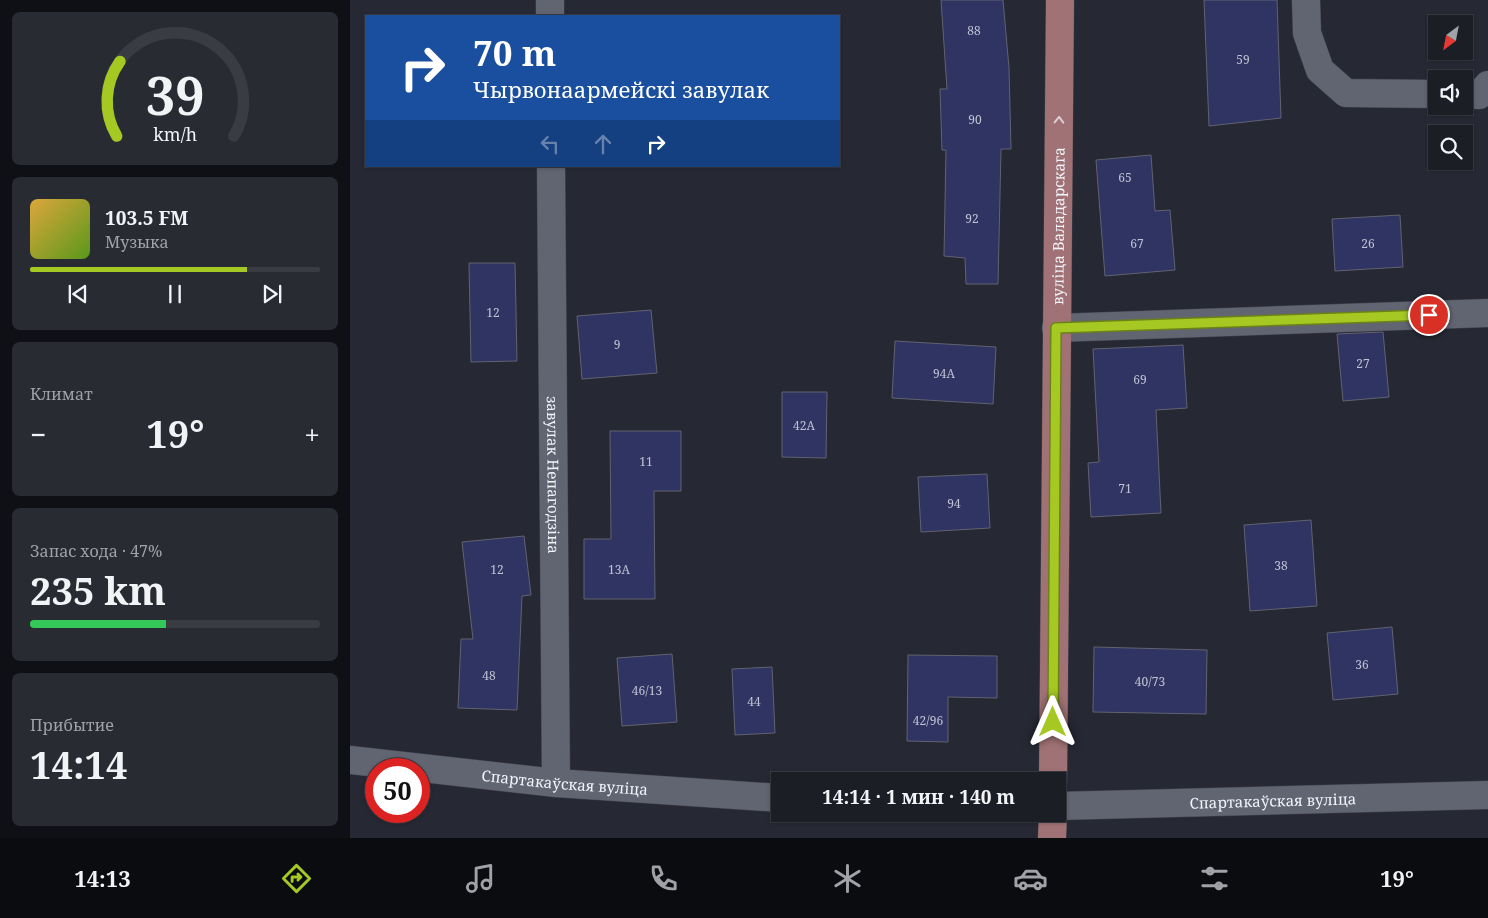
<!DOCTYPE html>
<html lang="ru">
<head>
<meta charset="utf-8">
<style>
	:root { --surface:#1c1e26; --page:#292b32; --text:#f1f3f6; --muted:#a0a2a7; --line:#3a3c43; --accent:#a5c823 }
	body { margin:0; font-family:"Noto Serif",serif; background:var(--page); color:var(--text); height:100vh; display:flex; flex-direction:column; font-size:19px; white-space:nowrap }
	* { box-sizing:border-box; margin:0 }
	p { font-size:16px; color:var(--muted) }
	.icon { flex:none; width:28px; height:28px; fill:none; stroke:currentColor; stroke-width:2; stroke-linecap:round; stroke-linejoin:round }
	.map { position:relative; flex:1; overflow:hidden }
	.sheet { display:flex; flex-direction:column; gap:12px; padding:12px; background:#0f1015; width:350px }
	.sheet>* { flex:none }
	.hud { position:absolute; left:15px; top:15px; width:475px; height:152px; border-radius:0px; box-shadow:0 1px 4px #0004,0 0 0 1px var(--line); background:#1a4fa0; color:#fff; overflow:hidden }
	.needle { width:32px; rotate:212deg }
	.buttons { position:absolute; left:1078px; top:15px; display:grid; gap:10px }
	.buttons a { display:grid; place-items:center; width:45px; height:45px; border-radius:0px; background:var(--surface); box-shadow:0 1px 4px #0004,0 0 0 1px var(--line); font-size:25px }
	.speed { position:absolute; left:15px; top:758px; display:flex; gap:10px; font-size:25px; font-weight:700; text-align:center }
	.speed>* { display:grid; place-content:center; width:65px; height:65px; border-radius:50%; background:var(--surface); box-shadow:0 1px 4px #0004,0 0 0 1px var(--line); line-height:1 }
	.speed .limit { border:8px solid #d22; background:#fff; color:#111 }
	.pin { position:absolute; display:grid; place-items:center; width:42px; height:42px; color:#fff; margin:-21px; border:2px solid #fff; border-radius:50%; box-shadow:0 1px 5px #0007 }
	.me { position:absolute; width:55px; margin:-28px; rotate:0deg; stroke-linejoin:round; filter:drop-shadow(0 0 4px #0008) }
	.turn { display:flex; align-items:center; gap:18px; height:105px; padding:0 25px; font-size:22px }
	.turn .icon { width:65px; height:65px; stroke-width:2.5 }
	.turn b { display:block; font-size:35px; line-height:42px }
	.lanes { display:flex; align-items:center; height:48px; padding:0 25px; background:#0003; justify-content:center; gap:25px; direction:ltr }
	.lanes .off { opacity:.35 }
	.big { font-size:38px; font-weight:700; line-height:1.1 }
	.sheet .widget { flex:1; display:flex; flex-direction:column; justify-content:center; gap:8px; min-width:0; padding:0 18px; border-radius:8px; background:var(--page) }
	.sheet .dial { align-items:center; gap:0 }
	.dial svg { height:130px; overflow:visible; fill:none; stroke:var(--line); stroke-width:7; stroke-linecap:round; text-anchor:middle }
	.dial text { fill:var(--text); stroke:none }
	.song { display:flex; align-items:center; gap:15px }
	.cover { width:60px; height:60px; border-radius:8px; background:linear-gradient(135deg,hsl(40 70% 55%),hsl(90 70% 35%)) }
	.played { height:5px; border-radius:2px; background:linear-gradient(90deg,var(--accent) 75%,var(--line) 75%) }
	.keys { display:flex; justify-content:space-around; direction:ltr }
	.heat { display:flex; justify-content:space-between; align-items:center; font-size:28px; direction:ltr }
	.charge { height:8px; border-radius:4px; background:linear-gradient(90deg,#34c759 47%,var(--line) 0) }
	.trip { position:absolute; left:421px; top:772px; width:295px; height:50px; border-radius:0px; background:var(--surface); box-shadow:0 1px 4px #0004,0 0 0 1px var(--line); font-weight:700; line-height:50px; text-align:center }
	.dock { display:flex; height:80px; justify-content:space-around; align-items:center; background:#0b0c0f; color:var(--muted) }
	.dock .icon { width:35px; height:35px }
	.dock .on { color:var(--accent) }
	.dock b { font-size:22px; color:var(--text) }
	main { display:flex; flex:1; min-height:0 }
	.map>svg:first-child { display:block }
</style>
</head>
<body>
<main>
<section class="sheet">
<div class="widget dial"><svg viewBox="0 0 100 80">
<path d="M14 69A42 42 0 1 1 86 69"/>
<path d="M14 69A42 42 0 0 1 16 23" stroke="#a5c823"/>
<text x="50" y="56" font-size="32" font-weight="700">39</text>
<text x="50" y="72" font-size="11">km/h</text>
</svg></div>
<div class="widget">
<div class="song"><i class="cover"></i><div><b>103.5 FM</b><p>Музыка</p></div></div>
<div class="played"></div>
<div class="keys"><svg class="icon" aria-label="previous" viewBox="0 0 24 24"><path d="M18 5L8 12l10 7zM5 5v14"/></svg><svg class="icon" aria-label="pause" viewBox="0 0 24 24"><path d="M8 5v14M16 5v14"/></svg><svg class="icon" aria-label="next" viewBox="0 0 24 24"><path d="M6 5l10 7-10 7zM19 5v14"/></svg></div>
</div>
<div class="widget"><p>Климат</p>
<div class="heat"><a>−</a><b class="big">19°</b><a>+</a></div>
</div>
<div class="widget"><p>Запас хода · 47%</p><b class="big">235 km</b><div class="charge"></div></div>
<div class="widget"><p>Прибытие</p><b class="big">14:14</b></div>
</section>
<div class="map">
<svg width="1138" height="838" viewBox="0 0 1138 838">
	<rect width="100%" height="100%" fill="#262833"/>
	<!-- building -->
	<path fill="#2f3462" stroke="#616371" d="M591,0H653L659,68L661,149H651L648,284H616L615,258L594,256L596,150H592L590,89H597Z
		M854,0H927L931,118L859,126Z
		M801,155L805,211L820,210L825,270L755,276L746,160Z
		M1050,215L1053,267L985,271L982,219Z
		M119,263H165L167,361L121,362Z
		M301,310L307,373L232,379L227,316Z
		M1033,332L1039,397L993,401L987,334Z
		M545,341L646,347L643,404L542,398Z
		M833,345L837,408L806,410L811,513L741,517L738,463L749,462L743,349Z
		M432,392H477L476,458L432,457Z
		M260,431H331V491H304L305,599H234V539H261Z
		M637,474L640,528L571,532L568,477Z
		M961,520L967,606L900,611L894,525Z
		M174,536L181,595L172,596L167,710L108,708L111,639H123L112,542Z
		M1042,627L1048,694L983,700L977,633Z
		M744,647L857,650L856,714L743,712Z
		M322,654L327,722L272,726L267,658Z
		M558,655L647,656V698L598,697V742L557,741Z
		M422,667L425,733L385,735L382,669Z"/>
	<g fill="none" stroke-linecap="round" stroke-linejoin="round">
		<!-- minor casing -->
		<g stroke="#41434c" stroke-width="29">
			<g id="minor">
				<path d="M200,0V16"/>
				<path d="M956,0L957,33L970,70L996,93L1086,94"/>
				<path d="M1114,94L1129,95L1138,85"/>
				<path id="s1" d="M201,166L206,783"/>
				<path d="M706,328L1138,313"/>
				<path id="s2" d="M0,760L206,783L430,798"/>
				<path id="s3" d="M708,806L1138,795"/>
			</g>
		</g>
		<!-- major casing -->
		<g stroke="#41434c" stroke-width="29">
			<g id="major">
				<path id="s4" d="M703,781L710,0"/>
				<path d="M702,838L703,814"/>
			</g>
		</g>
		<!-- minor -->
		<use href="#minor" stroke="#616471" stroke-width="28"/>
		<!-- major -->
		<use href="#major" stroke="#a07275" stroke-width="28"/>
	</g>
	<!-- one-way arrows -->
	<defs><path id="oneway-chevron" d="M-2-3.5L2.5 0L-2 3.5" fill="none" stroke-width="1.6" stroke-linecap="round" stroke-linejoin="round" transform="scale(1.25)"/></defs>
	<use stroke="#d9ccd2" href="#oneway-chevron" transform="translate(709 120) rotate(-89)"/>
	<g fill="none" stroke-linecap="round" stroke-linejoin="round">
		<!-- route casing -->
		<g stroke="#6b8217" stroke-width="12">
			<path id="route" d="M703,722L706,328L1079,315"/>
		</g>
		<!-- route -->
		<use href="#route" stroke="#a5c823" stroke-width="9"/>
	</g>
	<g text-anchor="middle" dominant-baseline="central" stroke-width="5" stroke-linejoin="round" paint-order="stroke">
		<!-- number labels -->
		<g font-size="12" fill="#c0c3d4">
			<text x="624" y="30">88</text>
			<text x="893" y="59">59</text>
			<text x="625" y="119">90</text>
			<text x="775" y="177">65</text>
			<text x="622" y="218">92</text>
			<text x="787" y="243">67</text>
			<text x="1018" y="243">26</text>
			<text x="143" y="312">12</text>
			<text x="267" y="344">9</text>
			<text x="1013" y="363">27</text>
			<text x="594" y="373">94А</text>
			<text x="790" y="379">69</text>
			<text x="454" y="425">42А</text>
			<text x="296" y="461">11</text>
			<text x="775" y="488">71</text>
			<text x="604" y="503">94</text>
			<text x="931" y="565">38</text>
			<text x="147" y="569">12</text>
			<text x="269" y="569">13А</text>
			<text x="1012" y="664">36</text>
			<text x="139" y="675">48</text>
			<text x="800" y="681">40/73</text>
			<text x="297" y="690">46/13</text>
			<text x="404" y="701">44</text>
			<text x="578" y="720">42/96</text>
		</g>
		<!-- street labels -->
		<g font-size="15" fill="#f1f3fa" stroke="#262833">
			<text stroke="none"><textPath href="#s4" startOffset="555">вуліца Валадарскага</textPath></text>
			<text stroke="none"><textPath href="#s1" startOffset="309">завулак Непагодзіна</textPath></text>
			<text stroke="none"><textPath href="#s2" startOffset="216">Спартакаўская вуліца</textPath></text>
			<text stroke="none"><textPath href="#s3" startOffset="215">Спартакаўская вуліца</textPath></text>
		</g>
	</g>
</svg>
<div class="buttons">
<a><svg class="needle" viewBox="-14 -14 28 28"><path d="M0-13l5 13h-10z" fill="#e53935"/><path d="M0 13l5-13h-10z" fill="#a0a2a7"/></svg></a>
<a><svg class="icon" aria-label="sound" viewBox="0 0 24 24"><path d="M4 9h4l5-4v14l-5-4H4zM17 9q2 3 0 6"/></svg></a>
<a><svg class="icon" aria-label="search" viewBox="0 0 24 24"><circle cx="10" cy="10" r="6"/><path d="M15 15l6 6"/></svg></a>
</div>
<div class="speed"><div class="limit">50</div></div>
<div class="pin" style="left:1079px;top:315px;background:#d93025"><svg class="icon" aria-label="arrive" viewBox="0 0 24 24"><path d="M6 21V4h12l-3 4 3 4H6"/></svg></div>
<svg class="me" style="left:703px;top:722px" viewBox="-20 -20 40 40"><path d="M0-17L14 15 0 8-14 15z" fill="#a5c823" stroke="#fff" stroke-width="4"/></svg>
<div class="trip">14:14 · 1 мин · 140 m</div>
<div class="hud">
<div class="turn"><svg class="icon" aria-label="right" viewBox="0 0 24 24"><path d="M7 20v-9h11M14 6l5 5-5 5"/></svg><div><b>70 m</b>Чырвонаармейскі завулак</div></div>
<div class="lanes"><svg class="icon off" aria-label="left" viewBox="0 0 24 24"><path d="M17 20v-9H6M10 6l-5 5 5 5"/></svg><svg class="icon off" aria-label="ahead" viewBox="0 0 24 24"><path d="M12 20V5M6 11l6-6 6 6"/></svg><svg class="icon" aria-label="right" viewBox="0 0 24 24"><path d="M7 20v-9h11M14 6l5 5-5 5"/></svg></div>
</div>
</div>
</main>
<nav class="dock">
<b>14:13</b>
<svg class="icon on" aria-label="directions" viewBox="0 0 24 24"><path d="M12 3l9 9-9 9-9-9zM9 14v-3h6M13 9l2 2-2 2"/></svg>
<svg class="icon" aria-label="music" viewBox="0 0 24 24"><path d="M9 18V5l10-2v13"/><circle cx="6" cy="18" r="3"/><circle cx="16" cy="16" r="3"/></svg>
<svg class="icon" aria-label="phone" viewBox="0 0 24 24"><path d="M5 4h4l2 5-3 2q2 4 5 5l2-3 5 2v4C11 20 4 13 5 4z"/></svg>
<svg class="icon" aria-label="climate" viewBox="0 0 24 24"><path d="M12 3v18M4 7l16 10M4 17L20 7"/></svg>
<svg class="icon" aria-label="car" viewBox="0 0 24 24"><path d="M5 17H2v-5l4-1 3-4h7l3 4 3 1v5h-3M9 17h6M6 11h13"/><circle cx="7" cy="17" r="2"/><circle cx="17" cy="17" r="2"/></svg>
<svg class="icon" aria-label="filters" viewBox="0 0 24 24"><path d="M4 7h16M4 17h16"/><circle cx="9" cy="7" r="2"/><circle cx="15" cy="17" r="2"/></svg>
<b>19°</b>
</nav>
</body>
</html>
